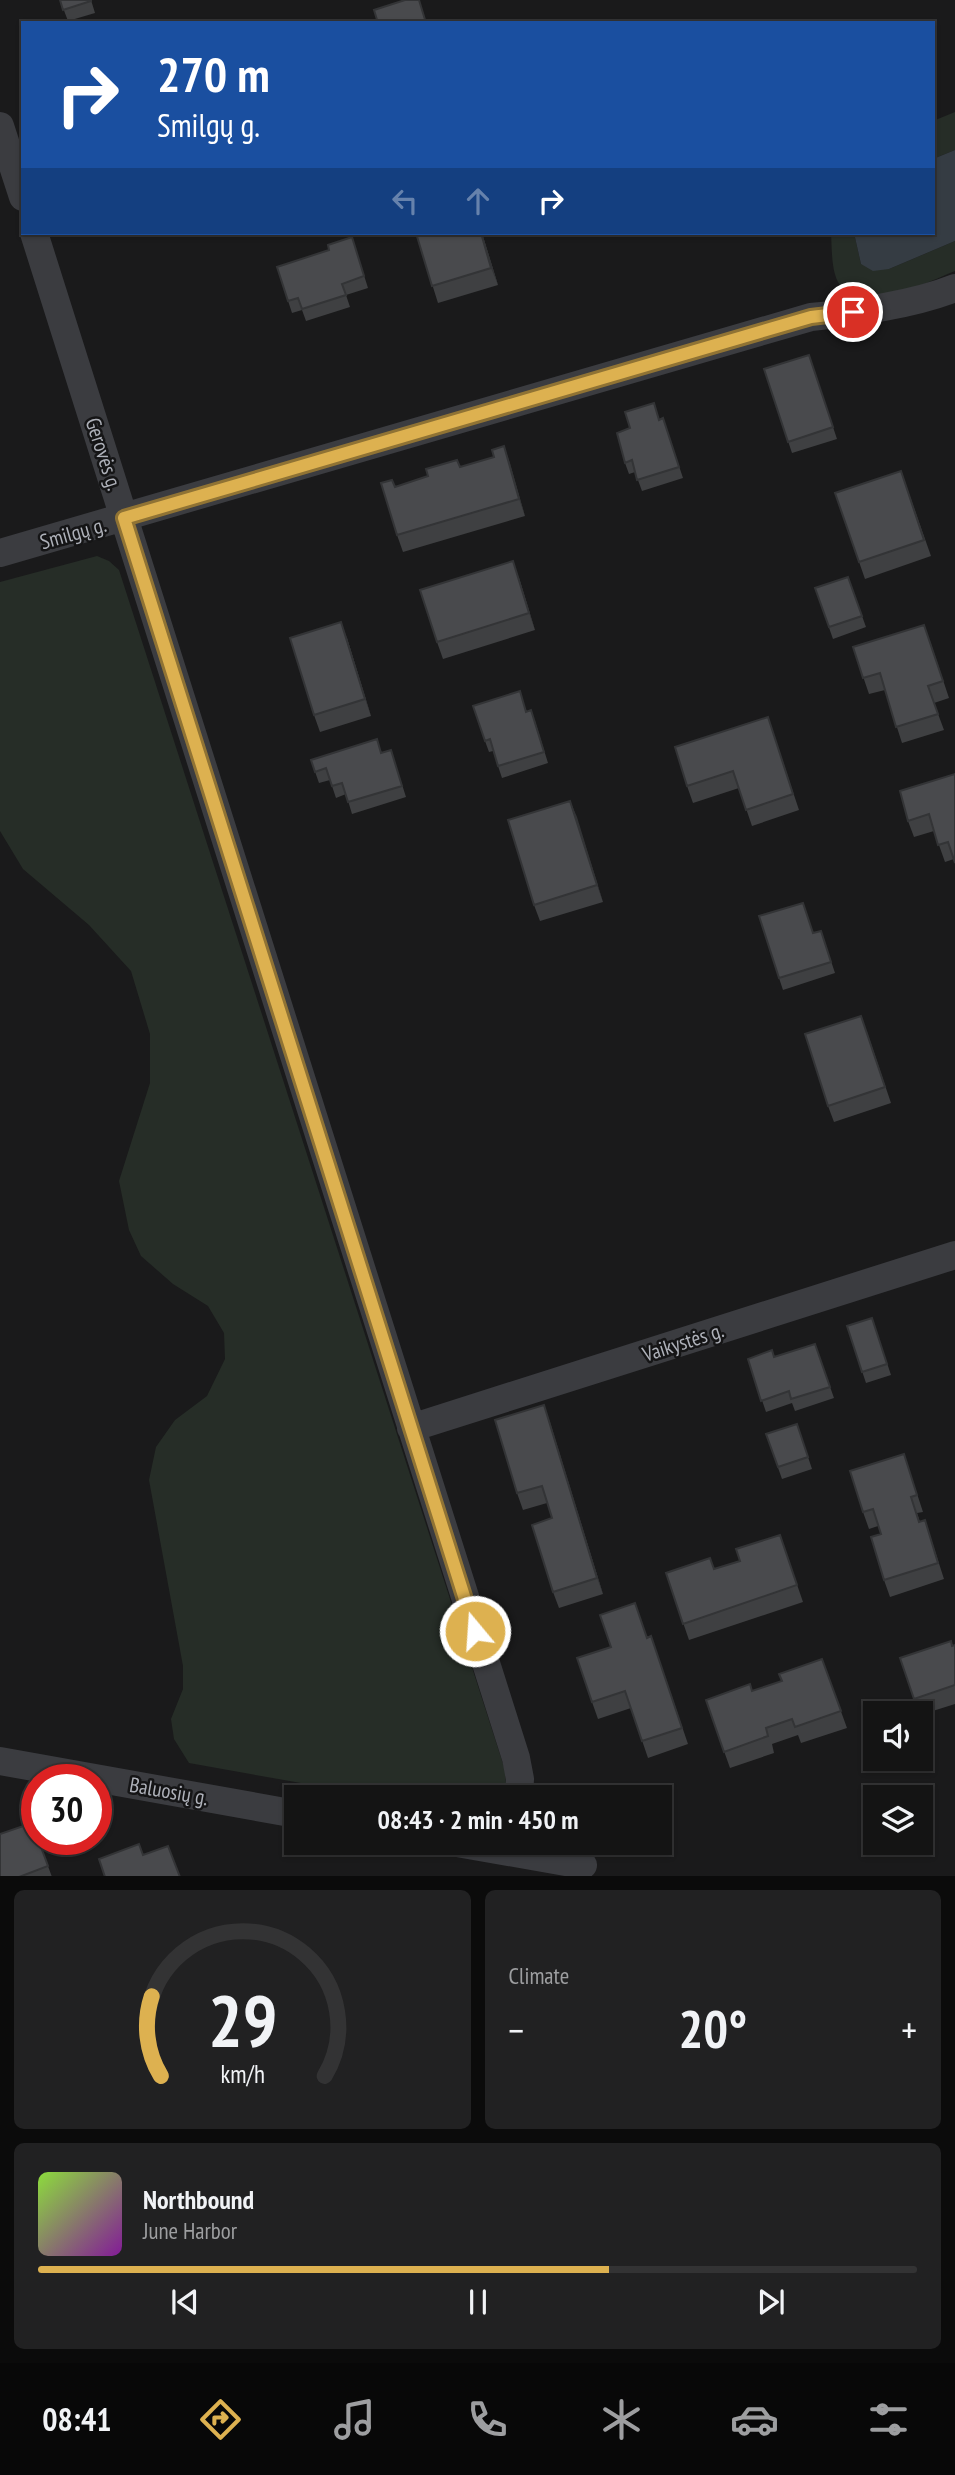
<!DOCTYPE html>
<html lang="en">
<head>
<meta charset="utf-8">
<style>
	:root { --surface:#141414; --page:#212122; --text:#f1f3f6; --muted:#9d9ea0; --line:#333334; --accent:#ddb150 }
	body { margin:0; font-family:"PT Sans Narrow",sans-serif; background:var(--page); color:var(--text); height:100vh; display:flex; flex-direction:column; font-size:26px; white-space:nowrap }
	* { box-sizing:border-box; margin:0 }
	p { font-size:23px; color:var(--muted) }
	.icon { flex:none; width:38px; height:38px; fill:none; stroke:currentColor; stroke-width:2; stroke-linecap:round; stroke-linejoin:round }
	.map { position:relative; height:1876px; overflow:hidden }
	.details { display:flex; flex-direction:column; gap:14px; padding:14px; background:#0b0b0b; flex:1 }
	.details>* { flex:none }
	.banner { position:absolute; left:21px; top:21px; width:914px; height:214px; border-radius:0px; box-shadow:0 2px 5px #0004,0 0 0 2px var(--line); background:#1a4fa0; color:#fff; overflow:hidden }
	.fabs { position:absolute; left:863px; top:1701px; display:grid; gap:14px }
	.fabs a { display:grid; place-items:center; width:70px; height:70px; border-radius:0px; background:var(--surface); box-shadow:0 2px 5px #0004,0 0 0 2px var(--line); font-size:35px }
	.speed { position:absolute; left:21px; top:1764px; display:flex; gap:14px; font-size:35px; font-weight:700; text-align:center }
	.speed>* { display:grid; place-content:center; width:91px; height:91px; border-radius:50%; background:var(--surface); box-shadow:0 2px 5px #0004,0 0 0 2px var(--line); line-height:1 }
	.speed .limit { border:10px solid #d22; background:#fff; color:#111 }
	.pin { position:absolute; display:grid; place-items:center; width:60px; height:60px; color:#fff; margin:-30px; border:4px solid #fff; border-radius:50%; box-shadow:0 2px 7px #0007 }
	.me { position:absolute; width:77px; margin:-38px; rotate:342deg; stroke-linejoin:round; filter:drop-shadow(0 0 5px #0008) }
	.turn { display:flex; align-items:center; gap:24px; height:147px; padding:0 21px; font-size:32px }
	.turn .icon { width:91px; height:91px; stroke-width:2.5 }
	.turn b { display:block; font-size:49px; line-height:60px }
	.lanes { display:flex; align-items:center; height:66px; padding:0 21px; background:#0003; justify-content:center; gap:35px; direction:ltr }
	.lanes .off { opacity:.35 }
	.big { font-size:52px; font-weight:700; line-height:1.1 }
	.details .tile { flex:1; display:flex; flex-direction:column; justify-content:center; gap:10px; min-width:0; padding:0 24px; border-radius:10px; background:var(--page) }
	.details .dial { align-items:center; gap:0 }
	.dial svg { height:182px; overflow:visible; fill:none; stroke:var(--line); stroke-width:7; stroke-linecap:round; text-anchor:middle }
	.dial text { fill:var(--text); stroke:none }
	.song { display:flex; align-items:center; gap:21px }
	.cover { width:84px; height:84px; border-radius:10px; background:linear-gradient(135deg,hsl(90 70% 55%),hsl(290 70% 35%)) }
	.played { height:7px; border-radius:4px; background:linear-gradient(90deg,var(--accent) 65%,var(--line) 65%) }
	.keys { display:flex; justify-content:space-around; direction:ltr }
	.heat { display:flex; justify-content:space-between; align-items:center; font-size:38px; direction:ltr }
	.details .tiles { flex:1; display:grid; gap:14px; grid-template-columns:1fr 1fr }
	.tile:last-child { grid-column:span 2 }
	.trip { position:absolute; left:284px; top:1785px; width:388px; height:70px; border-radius:0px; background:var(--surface); box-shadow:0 2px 5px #0004,0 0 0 2px var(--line); font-weight:700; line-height:70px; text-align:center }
	.menu { display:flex; height:112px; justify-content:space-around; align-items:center; background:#080808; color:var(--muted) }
	.menu .icon { width:49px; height:49px }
	.menu .active { color:var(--accent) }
	.menu b { font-size:32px; color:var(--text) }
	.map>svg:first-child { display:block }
</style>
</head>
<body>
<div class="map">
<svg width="955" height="1877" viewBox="0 0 955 1877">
	<rect width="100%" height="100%" fill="#1a1a1b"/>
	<!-- green -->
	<path fill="#262d27" d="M955,112V150L933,159V121Z
		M831,233H854L861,264L889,269L955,241V271C927,282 858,319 838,282C831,268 832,248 831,233Z
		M97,556L109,561L119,570L505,1770L506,1785L501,1797H379L189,1763L174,1739L171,1719L183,1689V1666L149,1480L156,1447L175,1420L207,1396L225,1359L224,1333L208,1306L173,1284L141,1256L129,1230L119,1181L150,1083V1034L131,971L89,925L23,869L0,831V582Z"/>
	<!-- water -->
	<path fill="#353c43" d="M955,150V241L889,269L873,271L861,264L854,233H933V159Z"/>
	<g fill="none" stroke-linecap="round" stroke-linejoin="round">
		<!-- minor -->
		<path stroke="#3b3c40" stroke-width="28" d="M0,126L23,197
			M34,233L516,1758L520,1779L519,1797
			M0,553L811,317C857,312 912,305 955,288
			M411,1428L955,1255
			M0,1761L296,1814
			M457,1843L583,1865"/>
	</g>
	<!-- wall -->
	<path fill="#3f4042" d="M60,0H91L95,13L68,21Z
		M416,233H482L498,285L438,303Z
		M352,237L368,288L346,295L350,307L306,321L302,310L292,313L277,267L329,250Z
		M809,355L837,439L792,453L764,369Z
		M659,420L667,430L683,478L642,491L635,472L629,474L625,463Z
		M504,446L525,516L403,552L397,535L395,487L494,457Z
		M907,488L931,556L865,579L835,493Z
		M848,577L866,627L833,639L815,588Z
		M519,578L535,630L443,659L437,642Z
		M347,638L371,716L320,732L314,715Z
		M930,641L949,698L934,703L944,730L902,743L885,690L869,694L853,647Z
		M527,711L535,721L548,763L502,778L493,751L489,752L485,741Z
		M768,717L799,810L752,826L739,788L693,803L687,786Z
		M391,750L406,797L352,814L346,794L336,798L330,780L319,783L311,760L382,753Z
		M955,774L954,859L945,862L934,831L914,837L908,821Z
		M570,801L603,902L540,921L534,905Z
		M821,931L835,973L783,990L779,978L813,933Z
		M867,1032L891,1103L834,1122L828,1106Z
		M872,1318L891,1375L866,1383L847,1326Z
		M815,1344L834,1398L795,1411L792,1403L766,1412L748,1359L775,1357Z
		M544,1405L603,1594L559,1608L553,1592L552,1518L547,1503L523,1510L517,1493Z
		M797,1424L812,1469L782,1479L766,1434Z
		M904,1454L923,1512L917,1513L920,1522L925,1520L944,1579L890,1597L884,1580L881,1534L878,1526L869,1529L863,1512Z
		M780,1535L803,1602L689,1640L666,1573L714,1569L740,1561Z
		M647,1637L657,1653L688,1744L648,1758L631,1708L598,1719L592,1702Z
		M955,1645V1704L920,1715L900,1658Z
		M822,1659L847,1728L801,1743L798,1735L772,1744L774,1753L730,1768L706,1700L752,1691L782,1681Z
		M38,1839L52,1877H0Z"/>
	<!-- shaded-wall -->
	<path fill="#333436" d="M481,233H482L498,285L491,268Z
		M504,446L510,463L525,516L519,499Z
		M513,561L519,578L535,630L529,613Z
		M341,622L347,638L371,716L365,699Z
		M570,801L577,817L603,902L597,885Z
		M544,1405L550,1422L603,1594L597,1578Z"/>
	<!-- building -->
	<path fill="#494a4d" stroke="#333436" stroke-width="2" d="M60,0H91V1L63,10Z
		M405,0H419L426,23H378L374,10Z
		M416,233H481L491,268L432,286Z
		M352,237L364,276L342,284L346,295L302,309L298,298L288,301L277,267L329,250L328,245Z
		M809,355L833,427L788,442L764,369Z
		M654,403L659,420L663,418L679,467L637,480L632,460L625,463L617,433L630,428L625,412Z
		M504,446L519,499L397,535L381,483L392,480L395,487L428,476L426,469L457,460L460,467L494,457L492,450Z
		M901,471L924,540L859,562L835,493Z
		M513,561L529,613L437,642L420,590Z
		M848,577L862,616L829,627L815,588Z
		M341,622L365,699L314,715L290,638Z
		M924,625L943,681L928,686L938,714L896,727L880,673L863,678L853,647Z
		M520,691L526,712L531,710L544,752L498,766L490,739L485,741L473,706Z
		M768,717L793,794L746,810L733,771L687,786L675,747Z
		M377,739L381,753L391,750L402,786L348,802L342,783L332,786L326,768L315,772L311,760Z
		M955,774V863L948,842L938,845L929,814L908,821L900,791Z
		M570,801L597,885L534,905L508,820Z
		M803,903L813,933L821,931L831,962L779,978L759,916Z
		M861,1016L885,1087L828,1106L805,1034Z
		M872,1318L887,1364L862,1372L847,1326Z
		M815,1344L830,1387L791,1399L789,1391L761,1401L748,1359L772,1350L774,1357Z
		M544,1405L597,1578L553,1592L532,1525L552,1518L542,1486L517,1493L495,1420Z
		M797,1424L808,1457L778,1467L766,1434Z
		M904,1454L917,1495L911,1497L919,1522L925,1520L938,1563L884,1580L871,1537L881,1534L873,1509L863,1512L850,1471Z
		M780,1535L797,1585L683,1624L666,1573L710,1558L714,1569L740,1561L736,1549Z
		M635,1603L647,1638L651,1636L682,1728L642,1741L625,1691L592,1702L577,1658L611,1647L600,1615Z
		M951,1641L952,1646L955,1645V1685L914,1699L900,1658Z
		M822,1659L841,1711L795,1727L792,1719L766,1728L768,1736L724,1752L706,1700L750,1684L752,1691L782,1681L779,1674Z
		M32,1823L37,1836V1839H38L48,1866L19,1877H0V1834Z
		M139,1844L143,1855L168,1846L180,1877H105L99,1859Z"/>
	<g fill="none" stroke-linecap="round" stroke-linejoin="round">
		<!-- route casing -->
		<g stroke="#907334" stroke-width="18">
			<path id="route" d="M475,1631L124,518L811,317L853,312"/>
		</g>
		<!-- route -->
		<use href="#route" stroke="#ddb150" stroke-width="12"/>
	</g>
	<g text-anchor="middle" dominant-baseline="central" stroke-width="5" stroke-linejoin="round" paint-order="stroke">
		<!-- street labels -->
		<g font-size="21" fill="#aeb1b9" stroke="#151516">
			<text transform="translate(104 454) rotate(72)">Gerovės g.</text>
			<text transform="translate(73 533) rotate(-16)">Smilgų g.</text>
			<text transform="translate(683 1342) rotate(-18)">Vaikystės g.</text>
			<text transform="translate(169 1791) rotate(10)">Baluosių g.</text>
		</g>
	</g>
</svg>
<div class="fabs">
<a><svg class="icon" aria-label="sound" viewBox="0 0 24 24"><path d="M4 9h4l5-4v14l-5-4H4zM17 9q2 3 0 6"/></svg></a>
<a><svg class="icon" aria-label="layers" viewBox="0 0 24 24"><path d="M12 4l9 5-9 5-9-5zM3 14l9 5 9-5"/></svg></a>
</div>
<div class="speed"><div class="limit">30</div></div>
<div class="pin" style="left:853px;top:312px;background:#d93025"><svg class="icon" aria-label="arrive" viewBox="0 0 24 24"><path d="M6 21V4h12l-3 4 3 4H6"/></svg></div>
<svg class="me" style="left:475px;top:1631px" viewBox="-20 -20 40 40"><circle r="17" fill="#ddb150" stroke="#fff" stroke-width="3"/><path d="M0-11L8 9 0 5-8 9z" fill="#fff"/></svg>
<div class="trip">08:43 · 2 min · 450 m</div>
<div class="banner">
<div class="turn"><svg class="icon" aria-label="right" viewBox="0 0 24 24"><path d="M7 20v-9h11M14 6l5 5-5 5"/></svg><div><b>270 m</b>Smilgų g.</div></div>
<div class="lanes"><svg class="icon off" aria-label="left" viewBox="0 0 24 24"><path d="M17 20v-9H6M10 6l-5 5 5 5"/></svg><svg class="icon off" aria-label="ahead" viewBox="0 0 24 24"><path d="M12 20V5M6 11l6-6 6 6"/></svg><svg class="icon" aria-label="right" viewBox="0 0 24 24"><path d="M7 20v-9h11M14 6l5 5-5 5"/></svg></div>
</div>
</div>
<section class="details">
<div class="tiles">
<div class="tile dial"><svg viewBox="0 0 100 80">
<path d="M14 69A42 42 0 1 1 86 69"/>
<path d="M14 69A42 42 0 0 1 10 34" stroke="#ddb150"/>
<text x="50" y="56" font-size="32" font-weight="700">29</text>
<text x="50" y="72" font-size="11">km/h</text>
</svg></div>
<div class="tile"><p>Climate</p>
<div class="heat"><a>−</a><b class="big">20°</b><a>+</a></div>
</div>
<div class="tile">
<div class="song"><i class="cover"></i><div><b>Northbound</b><p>June Harbor</p></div></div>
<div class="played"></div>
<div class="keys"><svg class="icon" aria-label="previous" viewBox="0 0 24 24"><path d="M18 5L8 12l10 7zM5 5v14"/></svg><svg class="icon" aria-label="pause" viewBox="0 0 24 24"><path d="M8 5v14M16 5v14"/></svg><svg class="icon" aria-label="next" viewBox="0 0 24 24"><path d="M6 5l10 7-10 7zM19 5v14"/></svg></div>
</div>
</div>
</section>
<nav class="menu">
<b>08:41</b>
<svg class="icon active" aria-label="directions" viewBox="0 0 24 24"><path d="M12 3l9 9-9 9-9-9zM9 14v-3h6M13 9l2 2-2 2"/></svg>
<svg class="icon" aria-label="music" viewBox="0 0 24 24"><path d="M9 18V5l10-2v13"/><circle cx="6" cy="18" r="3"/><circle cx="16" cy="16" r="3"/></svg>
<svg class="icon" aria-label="phone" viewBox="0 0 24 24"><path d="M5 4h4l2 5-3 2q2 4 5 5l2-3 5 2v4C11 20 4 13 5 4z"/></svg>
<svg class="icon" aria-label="climate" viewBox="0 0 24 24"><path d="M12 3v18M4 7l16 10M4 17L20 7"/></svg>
<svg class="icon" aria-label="car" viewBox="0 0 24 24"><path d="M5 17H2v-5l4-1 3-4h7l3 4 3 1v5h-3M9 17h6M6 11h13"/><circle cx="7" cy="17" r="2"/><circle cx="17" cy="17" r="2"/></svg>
<svg class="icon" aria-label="filters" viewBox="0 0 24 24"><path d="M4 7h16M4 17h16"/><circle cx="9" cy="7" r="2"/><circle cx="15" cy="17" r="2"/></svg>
</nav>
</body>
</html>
